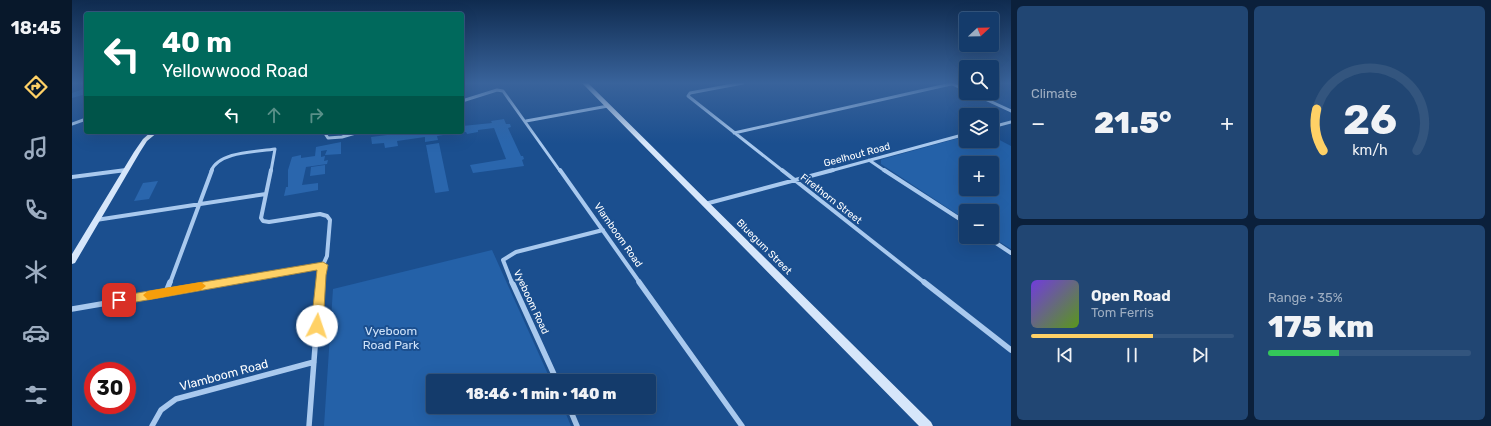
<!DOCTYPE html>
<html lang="en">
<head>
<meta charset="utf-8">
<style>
	:root { --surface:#143b6b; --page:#214673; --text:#f1f3f6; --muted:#9dadc1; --line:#33557e; --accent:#ffd166 }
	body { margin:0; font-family:Rubik,sans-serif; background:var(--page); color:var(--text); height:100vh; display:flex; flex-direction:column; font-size:15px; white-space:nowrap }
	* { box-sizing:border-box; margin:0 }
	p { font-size:13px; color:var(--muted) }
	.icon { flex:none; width:22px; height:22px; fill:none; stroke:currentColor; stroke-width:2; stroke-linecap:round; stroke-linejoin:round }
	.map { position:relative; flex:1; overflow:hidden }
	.details { display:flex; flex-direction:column; gap:6px; padding:6px; background:#0b203b; width:480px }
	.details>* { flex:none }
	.guide { position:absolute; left:12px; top:12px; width:380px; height:122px; border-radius:4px; box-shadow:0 4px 16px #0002,0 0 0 1px var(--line); background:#00695c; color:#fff; overflow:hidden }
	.needle { width:26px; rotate:68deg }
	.buttons { position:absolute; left:887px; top:12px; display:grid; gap:8px }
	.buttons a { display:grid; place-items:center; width:40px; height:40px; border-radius:4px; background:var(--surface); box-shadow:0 4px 16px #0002,0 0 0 1px var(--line); font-size:20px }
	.speed { position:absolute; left:12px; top:362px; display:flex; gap:8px; font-size:20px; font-weight:700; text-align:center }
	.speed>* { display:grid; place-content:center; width:52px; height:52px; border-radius:50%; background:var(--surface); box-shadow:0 4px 16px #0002,0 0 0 1px var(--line); line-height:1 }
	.speed .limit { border:6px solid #d22; background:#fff; color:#111 }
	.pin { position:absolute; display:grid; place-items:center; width:34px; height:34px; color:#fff; margin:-17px; border-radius:8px; box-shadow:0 2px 6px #0006 }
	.me { position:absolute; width:44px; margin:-22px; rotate:4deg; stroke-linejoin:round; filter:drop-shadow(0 0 3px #0008) }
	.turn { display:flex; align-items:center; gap:14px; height:84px; padding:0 12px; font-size:18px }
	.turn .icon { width:52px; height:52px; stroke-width:2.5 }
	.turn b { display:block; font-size:28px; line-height:34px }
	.lanes { display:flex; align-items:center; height:38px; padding:0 12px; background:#0003; justify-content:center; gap:20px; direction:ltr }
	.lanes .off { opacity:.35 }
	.big { font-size:30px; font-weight:800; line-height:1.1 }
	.details .tile { flex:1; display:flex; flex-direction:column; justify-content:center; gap:6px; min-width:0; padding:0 14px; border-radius:6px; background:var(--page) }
	.details .dial { align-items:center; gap:0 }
	.dial svg { height:104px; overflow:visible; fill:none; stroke:var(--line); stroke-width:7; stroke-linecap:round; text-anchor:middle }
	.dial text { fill:var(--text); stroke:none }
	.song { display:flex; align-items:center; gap:12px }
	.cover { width:48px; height:48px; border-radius:6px; background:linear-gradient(135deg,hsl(260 70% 55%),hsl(90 70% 35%)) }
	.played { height:4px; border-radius:2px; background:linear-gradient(90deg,var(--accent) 60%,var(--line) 60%) }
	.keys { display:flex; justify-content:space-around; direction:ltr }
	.heat { display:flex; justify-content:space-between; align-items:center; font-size:22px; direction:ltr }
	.charge { height:6px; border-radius:3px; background:linear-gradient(90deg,#34c759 35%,var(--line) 0) }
	.details .tiles { flex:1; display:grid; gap:6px; grid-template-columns:repeat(2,1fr) }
	.trip { position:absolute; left:354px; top:374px; width:230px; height:40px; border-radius:4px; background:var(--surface); box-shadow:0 4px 16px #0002,0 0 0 1px var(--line); font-weight:800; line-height:40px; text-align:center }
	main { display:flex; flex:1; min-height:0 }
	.tabs { display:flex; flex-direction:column; width:72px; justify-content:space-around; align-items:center; background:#08182b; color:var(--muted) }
	.tabs .icon { width:28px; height:28px }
	.tabs .current { color:var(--accent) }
	.tabs b { font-size:18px; color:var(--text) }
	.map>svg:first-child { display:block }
</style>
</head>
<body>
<main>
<nav class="tabs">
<b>18:45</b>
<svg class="icon current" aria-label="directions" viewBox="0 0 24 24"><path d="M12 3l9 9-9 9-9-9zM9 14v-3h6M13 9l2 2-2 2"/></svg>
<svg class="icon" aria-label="music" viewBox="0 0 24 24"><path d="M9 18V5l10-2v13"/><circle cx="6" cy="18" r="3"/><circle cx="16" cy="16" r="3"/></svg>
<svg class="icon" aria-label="phone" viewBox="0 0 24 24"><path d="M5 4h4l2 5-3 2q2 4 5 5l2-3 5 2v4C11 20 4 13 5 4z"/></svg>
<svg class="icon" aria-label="climate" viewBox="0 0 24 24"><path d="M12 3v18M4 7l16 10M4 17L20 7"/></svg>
<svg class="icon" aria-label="car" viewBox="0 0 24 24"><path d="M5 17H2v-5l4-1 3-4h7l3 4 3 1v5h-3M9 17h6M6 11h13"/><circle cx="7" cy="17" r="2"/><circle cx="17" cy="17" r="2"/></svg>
<svg class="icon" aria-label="filters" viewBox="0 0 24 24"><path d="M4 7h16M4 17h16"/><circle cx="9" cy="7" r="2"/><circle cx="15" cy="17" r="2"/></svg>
</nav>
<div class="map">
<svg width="939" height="426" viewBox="0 0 939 426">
	<rect width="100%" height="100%" fill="#1b4f8f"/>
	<!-- green -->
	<path fill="#2461a8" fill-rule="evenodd" d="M894,136V141H920V136L939,146V249L920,237V211H894V220L809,164V160L811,159ZM894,163H920V189H894Z
		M420,250L479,381H361V407H491L499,426H252L261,289Z"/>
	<!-- building -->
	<path fill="#2a66ad" d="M14,88V94L0,98V93Z
		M432,119L434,124H438L439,127L436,128L449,156H451L452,159L450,160L452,166L401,173L398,165L434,159L422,128L406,130V132L395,134L394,132H390V126L420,123L419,121Z
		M339,132H384V133L365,136L366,140L353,142V137L325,141L326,146L313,148L312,143L300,144L299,137Z
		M269,142V154L253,155L255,150L249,151V157L253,156L252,161L256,160L255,164L234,167L230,185L246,183V190L212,196L214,187H216V170L220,157L229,155V158L243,156L244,147Z
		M367,143L377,191L363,193L354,145Z
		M253,165V174L238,176L239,167Z
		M86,181L77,199L62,201L71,183Z"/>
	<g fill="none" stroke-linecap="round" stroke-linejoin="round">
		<!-- street-far2 -->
		<path stroke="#a9c9ee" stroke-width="3" d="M671,83L618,93L616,96L711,171
			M878,83L894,90
			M900,93L939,111
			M390,101L425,90L431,91L488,171
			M454,121L536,106
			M0,124L14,119
			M920,127L939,122
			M252,132L256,138L270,137L287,132
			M662,133L879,84
			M797,160L813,171
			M49,171L54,170
			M139,171C147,151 185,152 203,149L199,171
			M758,171L894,134"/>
		<!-- street-far1 -->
		<path stroke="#a9c9ee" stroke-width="4" d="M199,170L189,218L191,221L197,222L248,214L255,216L258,220L255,256L251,265
			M488,170L568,283
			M710,170L853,283
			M812,170L894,223
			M0,177L54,170
			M633,204L761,170
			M24,220L194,194
			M915,237L939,253
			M98,283L140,170
			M151,283L251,265L248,283
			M440,283L431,260L444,252L531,230"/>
		<!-- street -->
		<path stroke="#a9c9ee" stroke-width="5.5" d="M440,282L485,381
			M567,282L670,426
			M852,282L939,350
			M94,292L98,282
			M0,309L157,282
			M497,407L505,426
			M80,426L89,410L104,399L242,362
			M237,426L248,282"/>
		<!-- secondary -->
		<path fill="#d6e6fa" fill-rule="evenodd" d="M510,83H516L859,422L861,426H847Z
			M79,132H86L75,141L68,152L3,263L0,264V254L62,152L71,139Z"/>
	</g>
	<!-- sky -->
	<linearGradient id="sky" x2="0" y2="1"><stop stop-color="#0f2b4f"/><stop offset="0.58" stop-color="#39639b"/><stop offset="1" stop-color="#39639b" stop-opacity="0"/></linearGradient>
	<rect width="939" height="143" fill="url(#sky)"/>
	<!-- route -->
	<path fill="#ffd166" stroke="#a68842" d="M251,262L256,265L254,275L251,326L249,329H241L239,326L245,270L47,305L42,300L47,296Z"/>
	<!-- slow -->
	<path fill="#f59e0b" d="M129,282L134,286L129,290L76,300L71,295L76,291Z"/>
	<g text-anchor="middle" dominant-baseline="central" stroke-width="4" stroke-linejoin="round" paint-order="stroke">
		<!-- street labels -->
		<g font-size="10" fill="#fff" stroke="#1b4f8f">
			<text transform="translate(785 155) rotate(-15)">Geelhout Road</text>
			<text transform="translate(759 199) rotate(38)">Firethorn Street</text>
			<text transform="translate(546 235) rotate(55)">Vlamboom Road</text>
			<text transform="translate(692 247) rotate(45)">Bluegum Street</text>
			<text transform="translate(459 302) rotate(65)">Vyeboom Road</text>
		</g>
		<!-- near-park labels -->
		<g font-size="12" fill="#cfe3fa" stroke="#1b4f8f">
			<text x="319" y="331">Vyeboom<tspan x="319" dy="14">Road Park</tspan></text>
		</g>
		<!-- near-street labels -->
		<g font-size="12" fill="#fff" stroke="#1b4f8f">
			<text transform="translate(152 375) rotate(-15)">Vlamboom Road</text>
		</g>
	</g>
</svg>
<div class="buttons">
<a><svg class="needle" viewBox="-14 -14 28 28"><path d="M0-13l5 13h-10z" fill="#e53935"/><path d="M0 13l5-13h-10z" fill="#9dadc1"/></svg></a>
<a><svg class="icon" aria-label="search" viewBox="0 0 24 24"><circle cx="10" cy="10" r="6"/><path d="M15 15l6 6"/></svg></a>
<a><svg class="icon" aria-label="layers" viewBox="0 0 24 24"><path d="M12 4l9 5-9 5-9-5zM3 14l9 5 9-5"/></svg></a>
<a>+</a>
<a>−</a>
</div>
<div class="speed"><div class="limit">30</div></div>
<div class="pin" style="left:47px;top:300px;background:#d93025"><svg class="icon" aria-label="arrive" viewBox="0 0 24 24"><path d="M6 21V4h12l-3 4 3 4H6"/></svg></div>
<svg class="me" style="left:245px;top:326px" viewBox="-20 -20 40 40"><circle r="19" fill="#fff"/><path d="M0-13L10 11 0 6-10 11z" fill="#ffd166"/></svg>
<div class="trip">18:46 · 1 min · 140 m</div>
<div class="guide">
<div class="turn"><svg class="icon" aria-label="left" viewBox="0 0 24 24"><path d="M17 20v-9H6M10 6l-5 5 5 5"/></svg><div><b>40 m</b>Yellowwood Road</div></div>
<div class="lanes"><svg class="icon" aria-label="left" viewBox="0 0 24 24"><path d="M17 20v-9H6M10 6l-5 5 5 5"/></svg><svg class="icon off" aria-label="ahead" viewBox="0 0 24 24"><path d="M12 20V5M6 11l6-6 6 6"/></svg><svg class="icon off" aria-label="right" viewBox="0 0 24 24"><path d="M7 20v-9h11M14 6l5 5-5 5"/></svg></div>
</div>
</div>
<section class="details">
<div class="tiles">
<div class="tile"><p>Climate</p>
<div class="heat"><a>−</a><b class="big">21.5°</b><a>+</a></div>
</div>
<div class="tile dial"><svg viewBox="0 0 100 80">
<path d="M14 69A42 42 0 1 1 86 69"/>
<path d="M14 69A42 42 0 0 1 9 37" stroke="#ffd166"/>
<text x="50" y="56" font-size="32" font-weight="700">26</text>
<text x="50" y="72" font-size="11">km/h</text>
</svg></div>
<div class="tile">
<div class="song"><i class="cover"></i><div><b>Open Road</b><p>Tom Ferris</p></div></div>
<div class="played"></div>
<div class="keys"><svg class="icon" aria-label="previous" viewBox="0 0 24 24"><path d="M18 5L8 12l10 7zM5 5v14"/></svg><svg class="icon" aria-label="pause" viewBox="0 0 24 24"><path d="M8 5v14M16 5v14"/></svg><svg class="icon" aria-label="next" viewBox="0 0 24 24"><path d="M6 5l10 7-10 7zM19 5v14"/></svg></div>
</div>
<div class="tile"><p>Range · 35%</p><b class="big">175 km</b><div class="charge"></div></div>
</div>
</section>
</main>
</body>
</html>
